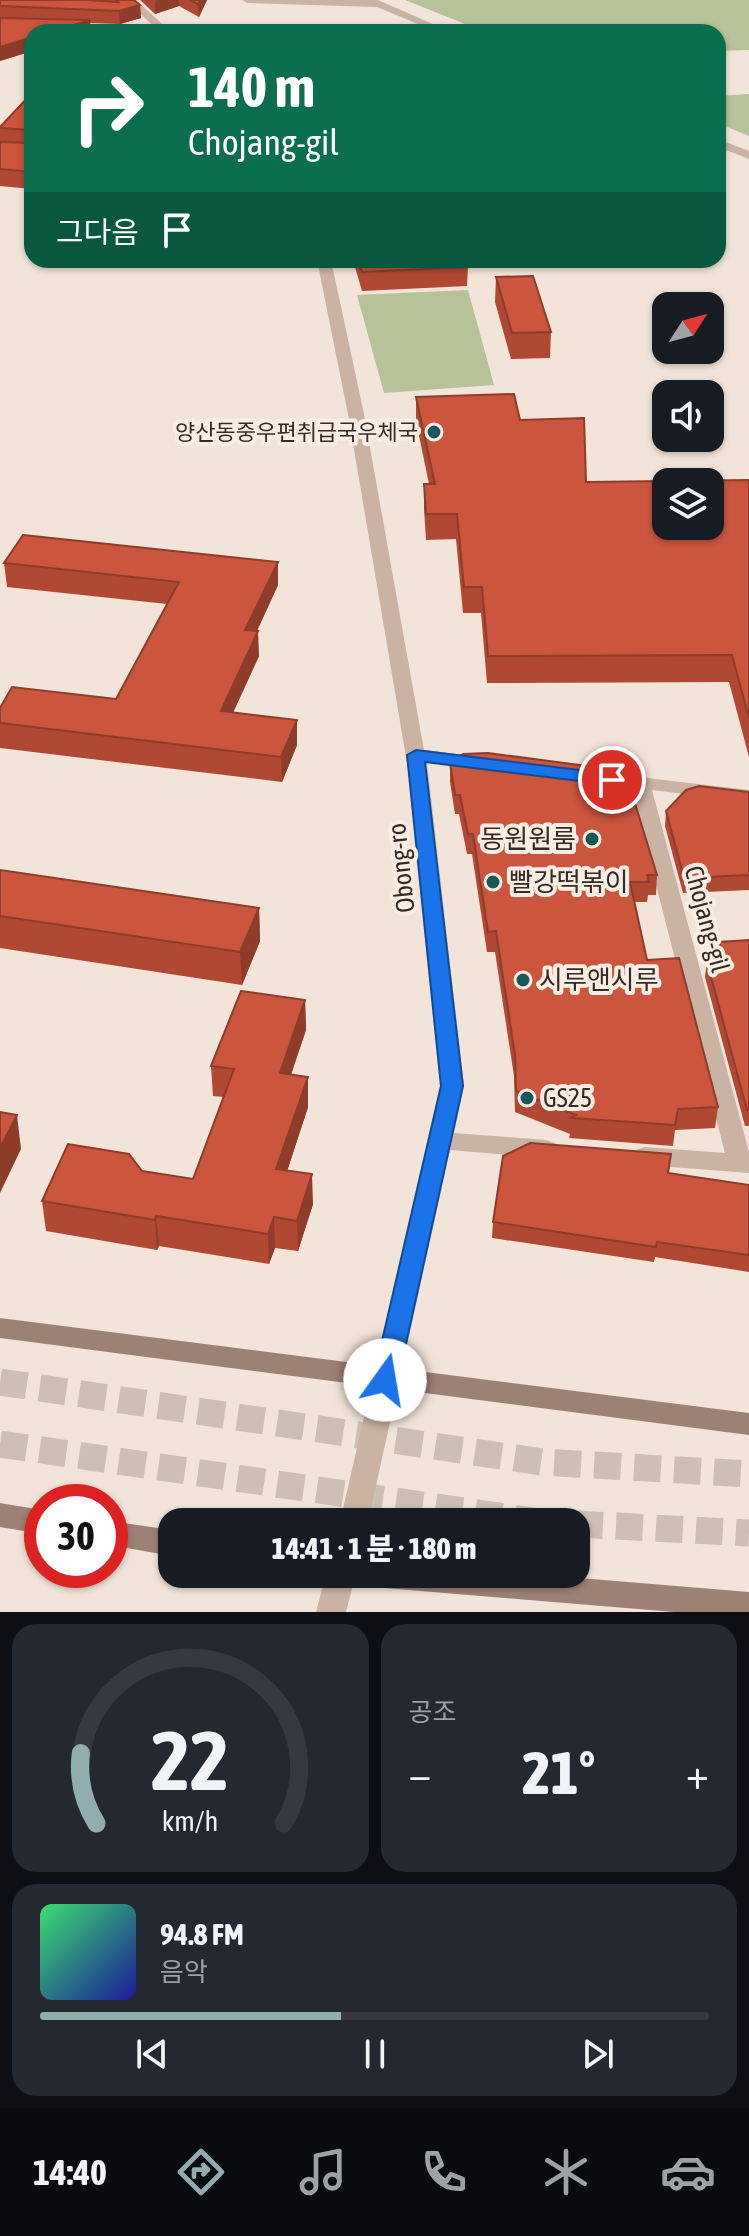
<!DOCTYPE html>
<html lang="ko">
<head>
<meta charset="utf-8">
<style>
	:root { --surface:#171b24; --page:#242831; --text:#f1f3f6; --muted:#9ea1a6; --line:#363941; --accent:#90adaf }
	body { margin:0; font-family:"Asap Condensed","Noto Sans KR",sans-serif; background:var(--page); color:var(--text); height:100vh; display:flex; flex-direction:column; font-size:30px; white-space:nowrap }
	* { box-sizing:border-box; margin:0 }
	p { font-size:26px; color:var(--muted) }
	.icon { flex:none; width:44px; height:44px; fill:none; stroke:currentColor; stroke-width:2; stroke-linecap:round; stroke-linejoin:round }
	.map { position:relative; height:1612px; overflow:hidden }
	.panel { display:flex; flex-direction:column; gap:12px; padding:12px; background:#0d0f14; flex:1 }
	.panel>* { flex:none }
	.hud { position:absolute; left:24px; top:24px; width:702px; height:244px; border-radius:24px; box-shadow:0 2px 6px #0004; background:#0b6e4f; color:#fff; overflow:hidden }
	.needle { width:52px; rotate:54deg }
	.buttons { position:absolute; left:652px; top:292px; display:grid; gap:16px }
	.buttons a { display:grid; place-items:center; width:72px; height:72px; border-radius:16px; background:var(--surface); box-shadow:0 2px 6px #0004; font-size:40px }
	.speed { position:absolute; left:24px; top:1484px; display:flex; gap:16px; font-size:40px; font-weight:700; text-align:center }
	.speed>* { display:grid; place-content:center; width:104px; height:104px; border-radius:50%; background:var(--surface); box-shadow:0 2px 6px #0004; line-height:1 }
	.speed .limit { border:12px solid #d22; background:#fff; color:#111 }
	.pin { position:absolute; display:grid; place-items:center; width:68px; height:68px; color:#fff; margin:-34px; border:4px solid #fff; border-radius:50%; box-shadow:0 2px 8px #0007 }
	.me { position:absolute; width:88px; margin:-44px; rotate:13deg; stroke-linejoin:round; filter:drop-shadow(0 0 6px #0008) }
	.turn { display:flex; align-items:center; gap:28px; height:168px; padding:0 32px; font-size:36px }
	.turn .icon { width:104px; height:104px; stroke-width:2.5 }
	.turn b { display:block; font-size:56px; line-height:68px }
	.then { display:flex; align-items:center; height:76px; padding:0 32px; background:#0003; gap:16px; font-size:30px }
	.big { font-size:60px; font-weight:800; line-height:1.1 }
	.panel .tile { flex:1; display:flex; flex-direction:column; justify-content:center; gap:12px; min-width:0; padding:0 28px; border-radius:24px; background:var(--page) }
	.panel .dial { align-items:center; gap:0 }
	.dial svg { height:208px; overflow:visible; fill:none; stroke:var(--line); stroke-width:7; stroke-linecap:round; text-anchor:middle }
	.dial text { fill:var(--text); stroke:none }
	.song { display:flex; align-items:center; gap:24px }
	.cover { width:96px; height:96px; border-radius:12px; background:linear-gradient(135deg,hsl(140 70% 55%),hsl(240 70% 35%)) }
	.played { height:8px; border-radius:4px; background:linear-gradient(90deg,var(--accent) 45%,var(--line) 45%) }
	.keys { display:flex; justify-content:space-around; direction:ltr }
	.heat { display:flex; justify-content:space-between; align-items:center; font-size:44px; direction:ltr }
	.panel .tiles { flex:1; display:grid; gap:12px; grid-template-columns:1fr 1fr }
	.tile:last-child { grid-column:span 2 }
	.trip { position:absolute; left:158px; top:1508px; width:432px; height:80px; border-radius:24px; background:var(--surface); box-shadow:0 2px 6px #0004; font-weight:800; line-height:80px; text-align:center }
	.tab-bar { display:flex; height:128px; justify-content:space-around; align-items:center; background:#090b0e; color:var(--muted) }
	.tab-bar .icon { width:56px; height:56px }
	.tab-bar .selected { color:var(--accent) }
	.tab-bar b { font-size:36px; color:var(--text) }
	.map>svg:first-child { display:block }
</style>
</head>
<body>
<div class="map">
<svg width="749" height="1612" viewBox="0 0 749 1612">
	<rect width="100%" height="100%" fill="#f2e4d8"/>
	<!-- green -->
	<path fill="#b6c297" d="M405,0H749V50L718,51V32H485Z
		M749,94V136L718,123V96Z
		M468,290L494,385L384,393L357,295Z"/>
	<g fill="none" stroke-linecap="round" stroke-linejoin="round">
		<!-- secondary-tunnel -->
		<path stroke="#ccbfb4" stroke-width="27" stroke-dasharray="27 13" stroke-linecap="butt" d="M0,1382L542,1462L749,1474
			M0,1444L540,1522
			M576,1524L749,1533"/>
		<!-- minor -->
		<path fill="#cbb3a4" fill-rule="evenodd" d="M125,0H136L171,32H85L59,28L64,25L157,29Z
			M242,0H378L451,32H437L377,7L247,3Z
			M718,139L749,151V159L718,147Z
			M317,260H331L364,414L424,750L479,757L489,763L479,769L427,762L464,1086L454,1133L546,1140L555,1143L558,1149L555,1155L546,1158L450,1150L368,1522H340L440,1086L408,769L348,414Z
			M630,776L749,790V802L652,790L749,1152V1173L645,1165L636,1162L633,1156L636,1150L645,1147L725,1153L631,788L620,782Z
			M326,1574H356L346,1612H316Z"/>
		<!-- secondary -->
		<path fill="#9e8175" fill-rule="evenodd" d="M0,1318L749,1413V1435L0,1338Z
			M0,1503L42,1510V1534L0,1527Z
			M110,1521L172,1530V1556L110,1545Z
			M358,1574H531L749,1592V1612H674L373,1587L363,1583Z"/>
	</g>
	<!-- wall -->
	<path fill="#af4934" d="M0,0H134L140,5L141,18L120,24L90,23L91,32H32V51L0,61Z
		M140,0H207L199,17L179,6L155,14Z
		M32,93V189L0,186V127Z
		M353,260H465L468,267L467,286L362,291Z
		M496,277L551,332L550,358L511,359L495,302Z
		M416,397L520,420L586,482L749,480V757L729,682L487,683L481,613H463L456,539L426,540L424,509V484H429L416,421Z
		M278,562V585L257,631L259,656L233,713L297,720V745L282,782L0,748V708L116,699L167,604L7,587L4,563Z
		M450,763L657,875L656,895H648L647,902H635L647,960L718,1107L715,1128L675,1130L673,1146L569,1138L570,1134L515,1112L514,1076L495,952H487L472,854H467L459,814H455L450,782Z
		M749,792V890L683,893L665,826L666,811Z
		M0,870L259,908L260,941L242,985L0,948Z
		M749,940V1126H745L705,977L707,962L718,961L717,957L719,942Z
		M305,1000L306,1030L291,1075L308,1077V1107L287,1171L313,1204L298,1251L275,1248L269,1264L159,1246L157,1250L46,1231L42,1201L142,1171L193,1179L224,1097L213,1096L211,1066Z
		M668,1173L749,1185V1272L655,1257L654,1262L492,1238L493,1222Z"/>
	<!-- shaded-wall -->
	<path fill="#8e3c2b" d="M157,0H179V6L155,14V1Z
		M200,0H207L199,17L198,4Z
		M140,5L141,18L120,24L119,11Z
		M90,20L91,32H50Z
		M32,37V51L0,61V47Z
		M278,562V585L246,654L245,630Z
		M258,631L259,656L222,736L221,711Z
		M297,720V745L282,782L281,757Z
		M259,908L260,941L242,985L240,952Z
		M305,1000L306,1030L281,1103L280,1073Z
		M308,1077V1107L278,1199L276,1169Z
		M17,1115L21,1149L0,1193V1148Z
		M312,1174L313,1204L298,1251L297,1221Z
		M156,1216L159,1246L157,1250L155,1220Z
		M274,1217L275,1248L269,1264L268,1234Z"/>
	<!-- building -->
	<path fill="#cb553d" stroke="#8e3c2b" stroke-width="2" fill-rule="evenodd" d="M0,0H88L118,2L116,0H134L140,5L119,11L0,6Z
		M190,0H200L198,4Z
		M0,18L90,20L50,32H32V37L0,47Z
		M32,93V140L31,130L0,128V127Z
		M0,142L32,143V172L0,169Z
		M358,260H465L468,267L362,272Z
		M533,276L551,332L512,333L496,277Z
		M514,394L520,420L584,418L586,482L749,480V718L732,655L488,656L482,587H464L457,514H426L424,484H435L416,397ZM666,482H710V526H666Z
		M23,535L278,562L245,630L258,631L221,711L297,720L281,757L0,723V708L12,687L116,699L179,582L4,563Z
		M488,753L625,771L657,875H647L649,882H630L647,960L679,958L718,1107L678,1109L675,1125L571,1118L576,1115L516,1091L515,1055L496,931L488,932L473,834H468L460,795H455L450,763L463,754Z
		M699,786L749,792V875L684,878L666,811L686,790Z
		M0,870L259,908L240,952L0,916Z
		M749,940V1110H747L707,962L725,961L719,942Z
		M241,991L305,1000L280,1073L308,1077L276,1169L312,1174L297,1221L274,1217L268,1234L156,1216L155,1220L42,1201L68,1144L129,1154L142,1171L193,1179L234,1069L211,1066Z
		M0,1112L17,1115L0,1148Z
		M530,1143L671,1154L668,1173L749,1185V1255L657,1242L656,1247L493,1222L503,1156Z"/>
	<!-- route -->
	<path fill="#1a73e8" stroke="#114b97" stroke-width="2" d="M416,750L612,774L621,780L612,785L425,762L463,1086L398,1380L394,1387L385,1389L376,1387L373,1380L441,1086L407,755Z"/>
	<!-- markers -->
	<g fill="#1a5858" stroke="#faeee4" stroke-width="3">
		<circle cx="434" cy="432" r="8"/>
		<circle cx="592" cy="839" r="8"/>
		<circle cx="493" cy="882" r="8"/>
		<circle cx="523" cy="980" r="8"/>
		<circle cx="527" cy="1098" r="8"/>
	</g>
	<g text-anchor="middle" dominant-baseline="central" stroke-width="8" stroke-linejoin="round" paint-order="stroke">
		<!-- far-poi labels -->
		<g font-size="22" fill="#352a26" stroke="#faeee4" text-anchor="end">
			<text x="418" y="432">양산동중우편취급국우체국</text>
		</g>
		<!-- poi labels -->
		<g font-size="26" fill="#352a26" stroke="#faeee4" text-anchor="start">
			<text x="576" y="839" text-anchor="end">동원원룸</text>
			<text x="509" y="882">빨강떡볶이</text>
			<text x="539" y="980">시루앤시루</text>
			<text x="543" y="1098">GS25</text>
		</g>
		<!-- street labels -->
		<g font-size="26" fill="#352a26" stroke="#faeee4">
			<text transform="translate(401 868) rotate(-96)">Obong-ro</text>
			<text transform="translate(707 919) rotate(75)">Chojang-gil</text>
		</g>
	</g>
</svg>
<div class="buttons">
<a><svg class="needle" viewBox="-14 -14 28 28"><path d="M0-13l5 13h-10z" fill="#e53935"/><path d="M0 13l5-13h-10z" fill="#9ea1a6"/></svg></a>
<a><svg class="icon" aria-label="sound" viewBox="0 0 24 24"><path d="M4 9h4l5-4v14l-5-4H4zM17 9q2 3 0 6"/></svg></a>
<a><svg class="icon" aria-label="layers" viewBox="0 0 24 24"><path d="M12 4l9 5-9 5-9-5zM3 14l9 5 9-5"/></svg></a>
</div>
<div class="speed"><div class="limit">30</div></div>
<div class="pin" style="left:612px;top:780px;background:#d93025"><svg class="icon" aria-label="arrive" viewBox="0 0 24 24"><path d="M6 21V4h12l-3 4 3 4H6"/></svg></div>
<svg class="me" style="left:385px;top:1380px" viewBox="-20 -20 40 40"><circle r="19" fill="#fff"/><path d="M0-13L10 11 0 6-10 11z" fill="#1a73e8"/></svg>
<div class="trip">14:41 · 1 분 · 180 m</div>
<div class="hud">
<div class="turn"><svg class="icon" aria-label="right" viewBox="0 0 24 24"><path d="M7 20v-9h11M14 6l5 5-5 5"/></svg><div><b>140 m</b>Chojang-gil</div></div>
<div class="then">그다음<svg class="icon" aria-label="arrive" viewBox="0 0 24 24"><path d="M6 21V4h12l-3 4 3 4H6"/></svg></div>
</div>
</div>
<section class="panel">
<div class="tiles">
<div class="tile dial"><svg viewBox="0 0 100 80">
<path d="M14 69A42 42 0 1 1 86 69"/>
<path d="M14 69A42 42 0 0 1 8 42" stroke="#90adaf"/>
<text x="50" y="56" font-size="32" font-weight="700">22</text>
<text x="50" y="72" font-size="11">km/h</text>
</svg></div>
<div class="tile"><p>공조</p>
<div class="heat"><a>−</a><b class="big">21°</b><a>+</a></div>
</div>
<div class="tile">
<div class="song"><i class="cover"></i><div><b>94.8 FM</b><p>음악</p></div></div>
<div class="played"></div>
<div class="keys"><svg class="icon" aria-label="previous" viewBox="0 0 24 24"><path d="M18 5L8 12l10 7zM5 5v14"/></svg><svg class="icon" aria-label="pause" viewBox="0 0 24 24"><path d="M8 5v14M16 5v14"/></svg><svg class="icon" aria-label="next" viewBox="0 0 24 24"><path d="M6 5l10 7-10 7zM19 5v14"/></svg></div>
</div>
</div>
</section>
<nav class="tab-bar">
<b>14:40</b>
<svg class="icon selected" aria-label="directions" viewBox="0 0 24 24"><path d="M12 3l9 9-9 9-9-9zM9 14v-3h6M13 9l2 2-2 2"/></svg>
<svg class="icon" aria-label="music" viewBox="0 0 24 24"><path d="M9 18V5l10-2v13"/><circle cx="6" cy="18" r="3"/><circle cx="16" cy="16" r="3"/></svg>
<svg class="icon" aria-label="phone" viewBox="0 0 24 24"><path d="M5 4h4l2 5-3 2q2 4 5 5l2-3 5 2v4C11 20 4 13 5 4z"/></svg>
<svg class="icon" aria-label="climate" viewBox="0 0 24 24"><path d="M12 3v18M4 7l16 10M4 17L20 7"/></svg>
<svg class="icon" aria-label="car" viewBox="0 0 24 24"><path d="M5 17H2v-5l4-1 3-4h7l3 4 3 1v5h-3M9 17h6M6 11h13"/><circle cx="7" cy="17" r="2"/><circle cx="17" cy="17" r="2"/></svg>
</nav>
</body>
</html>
